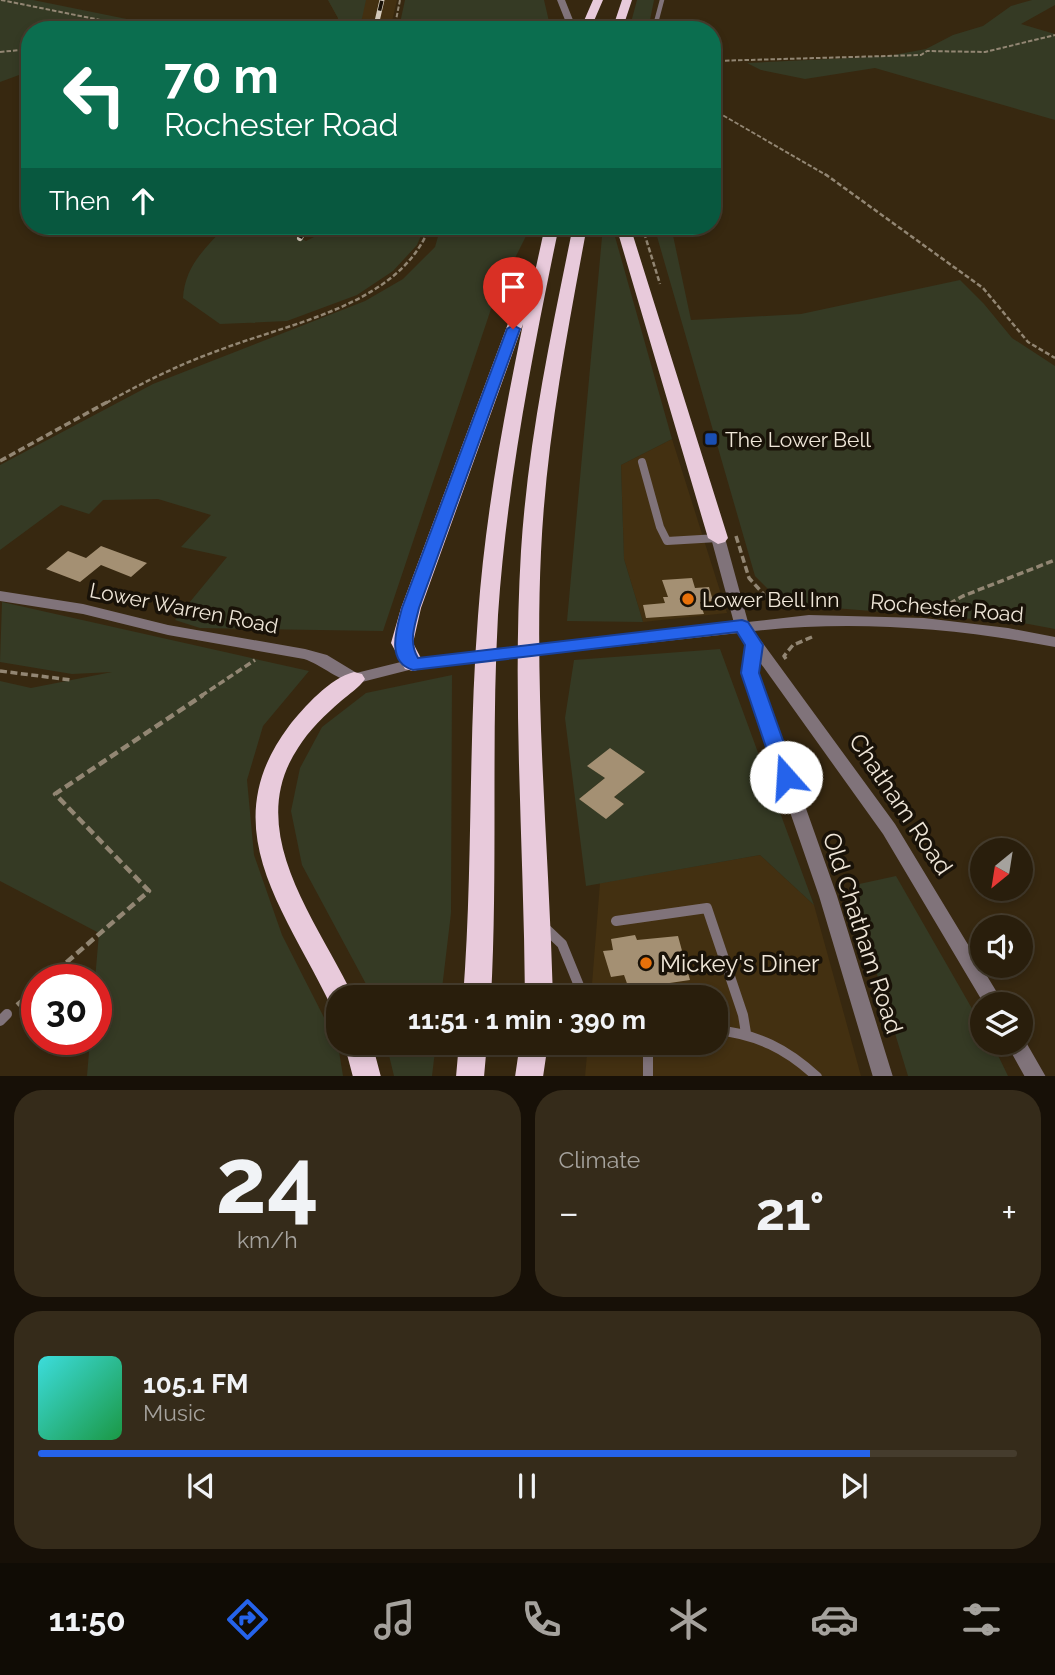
<!DOCTYPE html>
<html lang="en">
<head>
<meta charset="utf-8">
<style>
	:root { --surface:#291e0c; --page:#352b1a; --text:#f1f3f6; --muted:#a5a29d; --line:#453c2d; --accent:#2563eb }
	body { margin:0; font-family:Raleway,sans-serif; background:var(--page); color:var(--text); height:100vh; display:flex; flex-direction:column; font-size:26px; white-space:nowrap }
	* { box-sizing:border-box; margin:0 }
	p { font-size:23px; color:var(--muted) }
	.icon { flex:none; width:38px; height:38px; fill:none; stroke:currentColor; stroke-width:2; stroke-linecap:round; stroke-linejoin:round }
	.map { position:relative; height:1076px; overflow:hidden }
	.side { display:flex; flex-direction:column; gap:14px; padding:14px; background:#171007; flex:1 }
	.side>* { flex:none }
	.guide { position:absolute; left:21px; top:21px; width:700px; height:214px; border-radius:28px; box-shadow:0 4px 10px #0003,0 0 0 2px var(--line); background:#0b6e4f; color:#fff; overflow:hidden }
	.needle { width:46px; rotate:210deg }
	.fabs { position:absolute; left:970px; top:838px; display:grid; gap:14px }
	.fabs a { display:grid; place-items:center; width:63px; height:63px; border-radius:50%; background:var(--surface); box-shadow:0 4px 10px #0003,0 0 0 2px var(--line); font-size:35px }
	.speed { position:absolute; left:21px; top:964px; display:flex; gap:14px; font-size:35px; font-weight:700; text-align:center }
	.speed>* { display:grid; place-content:center; width:91px; height:91px; border-radius:50%; background:var(--surface); box-shadow:0 4px 10px #0003,0 0 0 2px var(--line); line-height:1 }
	.speed .limit { border:10px solid #d22; background:#fff; color:#111 }
	.pin { position:absolute; display:grid; place-items:center; width:60px; height:60px; color:#fff; margin:-72px -30px; border-radius:50% 50% 50% 0; rotate:-45deg; box-shadow:0 0 7px #0007 }
	.pin .icon { rotate:45deg }
	.me { position:absolute; width:77px; margin:-38px; rotate:341deg; stroke-linejoin:round; filter:drop-shadow(0 0 5px #0008) }
	.turn { display:flex; align-items:center; gap:24px; height:147px; padding:0 28px; font-size:32px }
	.turn .icon { width:91px; height:91px; stroke-width:2.5 }
	.turn b { display:block; font-size:49px; line-height:60px }
	.then { display:flex; align-items:center; height:66px; padding:0 28px; background:#0003; gap:14px; font-size:26px }
	.big { font-size:52px; font-weight:700; line-height:1.1 }
	.side .widget { flex:1; display:flex; flex-direction:column; justify-content:center; gap:10px; min-width:0; padding:0 24px; border-radius:28px; background:var(--page) }
	.side .dial { align-items:center; gap:0 }
	.dial b { font-size:91px; line-height:1 }
	.song { display:flex; align-items:center; gap:21px }
	.cover { width:84px; height:84px; border-radius:10px; background:linear-gradient(135deg,hsl(180 70% 55%),hsl(140 70% 35%)) }
	.played { height:7px; border-radius:4px; background:linear-gradient(90deg,var(--accent) 85%,var(--line) 85%) }
	.keys { display:flex; justify-content:space-around; direction:ltr }
	.heat { display:flex; justify-content:space-between; align-items:center; font-size:38px; direction:ltr }
	.side .tiles { flex:1; display:grid; gap:14px; grid-template-columns:1fr 1fr }
	.widget:last-child { grid-column:span 2 }
	.trip { position:absolute; left:326px; top:985px; width:402px; height:70px; border-radius:28px; background:var(--surface); box-shadow:0 4px 10px #0003,0 0 0 2px var(--line); font-weight:700; line-height:70px; text-align:center }
	.menu { display:flex; height:112px; justify-content:space-around; align-items:center; background:#100c05; color:var(--muted) }
	.menu .icon { width:49px; height:49px }
	.menu .current { color:var(--accent) }
	.menu b { font-size:32px; color:var(--text) }
	.map>svg:first-child { display:block }
</style>
</head>
<body>
<div class="map">
<svg width="1055" height="1077" viewBox="0 0 1055 1077">
	<rect width="100%" height="100%" fill="#372810"/>
	<!-- built -->
	<path fill="#433011" d="M328,0H397L390,30H335L338,18Z
		M672,439L727,613L643,622L624,559L621,465Z
		M760,855L814,905L861,1076L585,1077L588,1043H716V998L591,997L600,883Z"/>
	<!-- green -->
	<path fill="#353a24" fill-rule="evenodd" d="M0,0H33L181,30H30V71L0,82Z
		M328,0H366L361,23L339,24L335,30H270L338,24V18Z
		M405,0H544L551,30H444L416,22L400,23Z
		M637,0H654L648,30H629Z
		M1032,0H1055V5L1021,24L1055,34V120L875,68L805,79L761,70L747,63L888,56L926,49L953,35L983,26L1011,6Z
		M226,226H277L306,241L336,226H425L417,245L393,271L357,295L287,321L220,324L183,298C185,266 205,248 226,226Z
		M441,226H531L494,300L383,631L200,628L175,620L227,557L181,547L211,515L158,499L103,500L89,514L61,505L0,550V465L153,384L365,301L403,279L435,247Z
		M603,226H612L672,439L621,465L624,559L643,622L567,621Z
		M654,226H671L691,320L801,314L960,280L984,304L1012,338L1055,366V629L1023,623L821,607L776,597L755,576Z
		M2,602L309,671L263,726L247,780L254,855L282,935L338,1045L343,1076H87L90,1040H96L95,980L99,933L0,881V681L31,688L112,672L72,674L0,662Z
		M720,649L814,905L760,855L586,886L565,718L574,660ZM588,766L644,772L614,797L624,804L606,818L579,799L605,778Z
		M452,675L451,913L441,997H373L302,865L291,811L300,768L322,727L366,693Z
		M896,876L982,1026V1043H992L1008,1076H908L850,886Z
		M386,1043H436L432,1076H394Z"/>
	<!-- building -->
	<path fill="#a49073" d="M101,546L147,563L131,577L101,565L80,582L46,569L68,551L86,558Z
		M692,578L695,588L709,587L713,601L700,602L704,614L646,618L643,605L665,603L663,597H668L662,580Z
		M610,748L645,772L614,797L624,804L606,819L579,799L605,778L587,766Z
		M635,935L637,940L678,936L690,980L629,989L624,975L611,977L603,951L613,950L611,939Z"/>
	<g fill="none" stroke-linecap="round" stroke-linejoin="round">
		<!-- path-far3 -->
		<path stroke="#928673" stroke-width="2" stroke-dasharray="4.5 2" stroke-linecap="butt" d="M1,0L150,30
			M307,30L405,26L436,30
			M394,30L400,0
			M0,52L30,49
			M712,61L921,55L927,51L985,52L1055,35
			M712,109L828,176"/>
		<!-- path-far2 -->
		<path stroke="#928673" stroke-width="2.5" stroke-dasharray="5 2.5" stroke-linecap="butt" d="M825,174L983,288L1028,342L1055,358
			M642,226L660,284
			M106,403C142,383 178,365 217,351C288,323 400,306 430,226"/>
		<!-- path-far1 -->
		<path stroke="#928673" stroke-width="3.5" stroke-dasharray="7 3.5" stroke-linecap="butt" d="M0,461L109,401
			M736,536L749,578L768,599L799,606
			M948,614L949,604L963,596L1055,560
			M786,659L784,656L793,645L812,637
			M0,671L71,680
			M201,696L255,660"/>
		<!-- path -->
		<path stroke="#928673" stroke-width="4.5" stroke-dasharray="9 4.5" stroke-linecap="butt" d="M46,980L149,891L55,794L203,695
			M17,1005L37,988"/>
		<!-- service-far2 -->
		<path stroke="#80737a" stroke-width="4.5" d="M654,30L662,0"/>
		<!-- service-far1 -->
		<path stroke="#80737a" stroke-width="8" d="M642,462L660,527L667,541L718,538"/>
		<!-- service -->
		<path stroke="#80737a" stroke-width="10" d="M616,921L707,908L743,1015L746,1033
			M544,927L562,944L584,998
			M0,1021L7,1014
			M716,1030C757,1034 787,1049 817,1077
			M648,1043V1077"/>
		<!-- minor -->
		<path fill="#80737a" fill-rule="evenodd" d="M557,0H565L577,30H569Z
			M0,591L83,604L168,625L305,649L327,655L360,675L362,679L360,683C345,686 321,664 304,659L168,635L83,614L0,601Z
			M754,640L759,641L762,645L758,673L837,896L893,1077H873L819,896L742,673L746,645L749,641Z"/>
		<!-- tertiary -->
		<path fill="#80737a" fill-rule="evenodd" d="M718,534L725,538L748,622L809,615L924,618L1008,628L1055,637V647C955,628 855,620 754,631L895,824L1004,1004H984L883,834L739,633L413,669L354,684L348,683L346,679L348,675L413,659L734,623L711,538Z
			M1020,1036L1023,1037L1046,1077H1025L1006,1043H1020Z"/>
		<!-- trunk -->
		<path fill="#e8cadb" fill-rule="evenodd" d="M593,0H603L590,30H580Z
			M622,0H632L622,30H612Z
			M545,226H559C532,355 507,483 498,615C491,742 498,870 491,998H463C473,871 468,743 478,616C485,518 503,420 523,324L421,608L413,643L424,664L421,669L413,671L405,669L391,643L401,608L515,305L531,290Z
			M573,226H587C567,334 546,442 541,552C534,700 549,849 553,998H525C524,849 512,700 521,551C528,441 551,334 573,226Z
			M616,226H630L728,538L725,542L718,544L708,538Z
			M354,672L362,674L365,679C359,688 349,694 341,701C325,715 309,730 298,748C242,832 319,923 354,998H338V1009L331,1006C286,911 212,828 289,726C304,707 330,678 354,672Z
			M344,1043H372L381,1077H353Z
			M459,1043H487L484,1077H456Z
			M520,1043H548L543,1077H515Z"/>
		<!-- rail-far1 casing -->
		<g stroke="#d3c9ba" stroke-width="5">
			<path id="rail-far1" d="M375,30L382,0"/>
		</g>
		<!-- rail casing -->
		<g stroke="#d3c9ba" stroke-width="6">
			<path id="rail" d="M300,238L306,226"/>
		</g>
		<!-- rail-far1 -->
		<use href="#rail-far1" stroke="#191208" stroke-width="3.5" stroke-dasharray="10" stroke-linecap="butt"/>
		<!-- rail -->
		<use href="#rail" stroke="#191208" stroke-width="4.5" stroke-dasharray="12" stroke-linecap="butt"/>
	</g>
	<!-- route -->
	<path fill="#2563eb" stroke="#184099" stroke-width="2" d="M513,325L520,329L419,608C415,626 408,641 418,658L742,620L748,622L763,645L759,673L796,777L793,782L786,785L779,782L776,777L741,673L745,645L737,632L413,670C385,662 397,627 402,608L507,329Z"/>
	<!-- markers -->
	<rect fill="#1a4fb4" stroke="#191208" stroke-width="2.5" x="704" y="432" width="14" height="14" rx="3.5"/>
	<g fill="#e8710a" stroke="#191208" stroke-width="2.5">
		<circle cx="688" cy="599" r="7"/>
		<circle cx="646" cy="963" r="7"/>
	</g>
	<g text-anchor="middle" dominant-baseline="central" stroke-width="7" stroke-linejoin="round" paint-order="stroke">
		<!-- poi labels -->
		<g font-size="21" fill="#efe6d8" stroke="#191208" text-anchor="start">
			<text x="725" y="439">The Lower Bell</text>
			<text x="702" y="599">Lower Bell Inn</text>
		</g>
		<!-- street labels -->
		<g font-size="21" fill="#efe6d8" stroke="#191208">
			<text transform="translate(184 608) rotate(11)">Lower Warren Road</text>
			<text transform="translate(947 608) rotate(5)">Rochester Road</text>
		</g>
		<!-- near-street labels -->
		<g font-size="24" fill="#efe6d8" stroke="#191208">
			<text transform="translate(901 804) rotate(56)">Chatham Road</text>
			<text transform="translate(863 933) rotate(72)">Old Chatham Road</text>
		</g>
		<!-- near-poi labels -->
		<g font-size="24" fill="#efe6d8" stroke="#191208" text-anchor="start">
			<text x="660" y="963">Mickey's Diner</text>
		</g>
	</g>
</svg>
<div class="fabs">
<a><svg class="needle" viewBox="-14 -14 28 28"><path d="M0-13l5 13h-10z" fill="#e53935"/><path d="M0 13l5-13h-10z" fill="#a5a29d"/></svg></a>
<a><svg class="icon" aria-label="sound" viewBox="0 0 24 24"><path d="M4 9h4l5-4v14l-5-4H4zM17 9q2 3 0 6"/></svg></a>
<a><svg class="icon" aria-label="layers" viewBox="0 0 24 24"><path d="M12 4l9 5-9 5-9-5zM3 14l9 5 9-5"/></svg></a>
</div>
<div class="speed"><div class="limit">30</div></div>
<div class="pin" style="left:513px;top:329px;background:#d93025"><svg class="icon" aria-label="arrive" viewBox="0 0 24 24"><path d="M6 21V4h12l-3 4 3 4H6"/></svg></div>
<svg class="me" style="left:786px;top:777px" viewBox="-20 -20 40 40"><circle r="19" fill="#fff"/><path d="M0-13L10 11 0 6-10 11z" fill="#2563eb"/></svg>
<div class="trip">11:51 · 1 min · 390 m</div>
<div class="guide">
<div class="turn"><svg class="icon" aria-label="left" viewBox="0 0 24 24"><path d="M17 20v-9H6M10 6l-5 5 5 5"/></svg><div><b>70 m</b>Rochester Road</div></div>
<div class="then">Then<svg class="icon" aria-label="ahead" viewBox="0 0 24 24"><path d="M12 20V5M6 11l6-6 6 6"/></svg></div>
</div>
</div>
<section class="side">
<div class="tiles">
<div class="widget dial"><b>24</b><p>km/h</p></div>
<div class="widget"><p>Climate</p>
<div class="heat"><a>−</a><b class="big">21°</b><a>+</a></div>
</div>
<div class="widget">
<div class="song"><i class="cover"></i><div><b>105.1 FM</b><p>Music</p></div></div>
<div class="played"></div>
<div class="keys"><svg class="icon" aria-label="previous" viewBox="0 0 24 24"><path d="M18 5L8 12l10 7zM5 5v14"/></svg><svg class="icon" aria-label="pause" viewBox="0 0 24 24"><path d="M8 5v14M16 5v14"/></svg><svg class="icon" aria-label="next" viewBox="0 0 24 24"><path d="M6 5l10 7-10 7zM19 5v14"/></svg></div>
</div>
</div>
</section>
<nav class="menu">
<b>11:50</b>
<svg class="icon current" aria-label="directions" viewBox="0 0 24 24"><path d="M12 3l9 9-9 9-9-9zM9 14v-3h6M13 9l2 2-2 2"/></svg>
<svg class="icon" aria-label="music" viewBox="0 0 24 24"><path d="M9 18V5l10-2v13"/><circle cx="6" cy="18" r="3"/><circle cx="16" cy="16" r="3"/></svg>
<svg class="icon" aria-label="phone" viewBox="0 0 24 24"><path d="M5 4h4l2 5-3 2q2 4 5 5l2-3 5 2v4C11 20 4 13 5 4z"/></svg>
<svg class="icon" aria-label="climate" viewBox="0 0 24 24"><path d="M12 3v18M4 7l16 10M4 17L20 7"/></svg>
<svg class="icon" aria-label="car" viewBox="0 0 24 24"><path d="M5 17H2v-5l4-1 3-4h7l3 4 3 1v5h-3M9 17h6M6 11h13"/><circle cx="7" cy="17" r="2"/><circle cx="17" cy="17" r="2"/></svg>
<svg class="icon" aria-label="filters" viewBox="0 0 24 24"><path d="M4 7h16M4 17h16"/><circle cx="9" cy="7" r="2"/><circle cx="15" cy="17" r="2"/></svg>
</nav>
</body>
</html>
